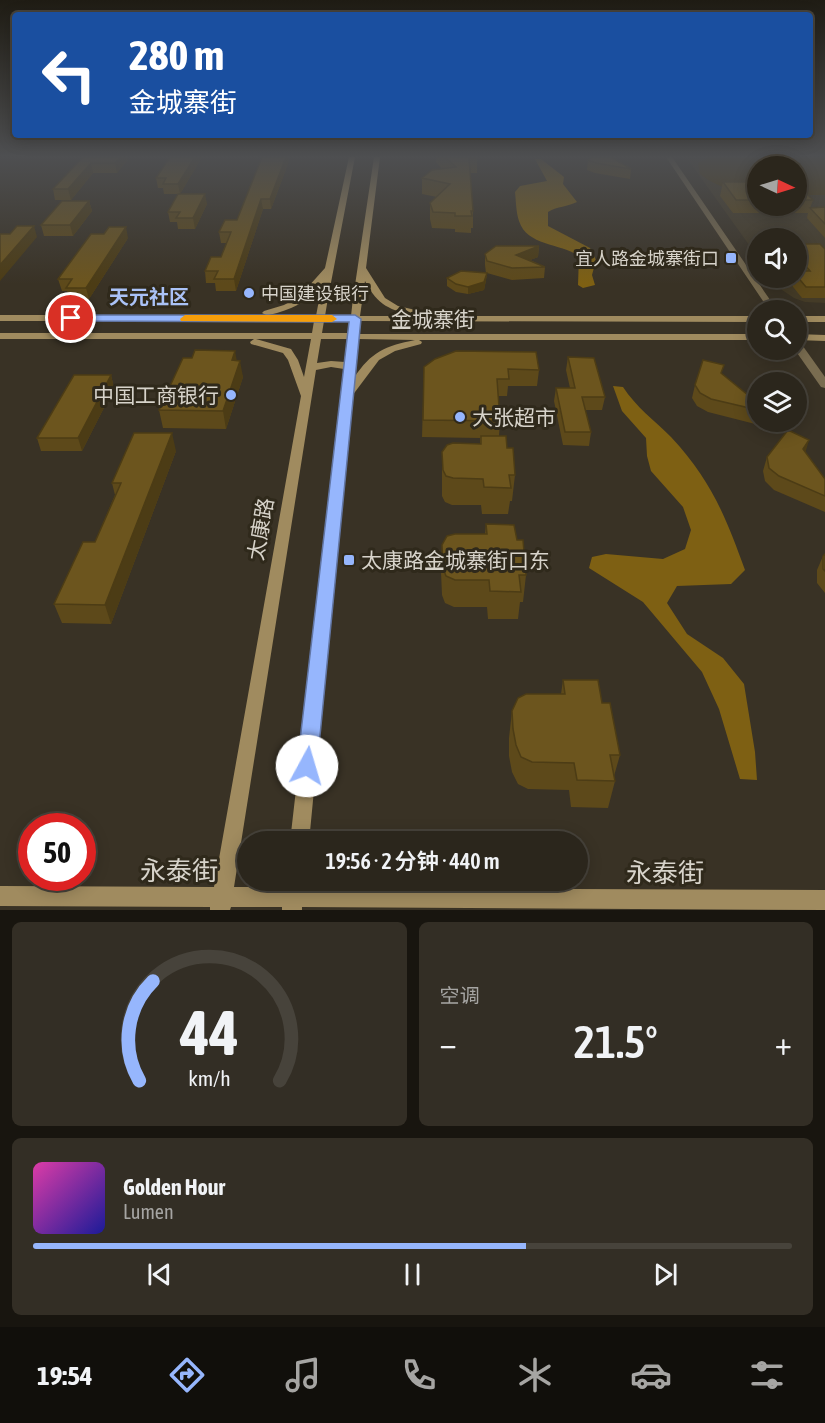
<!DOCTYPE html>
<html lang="zh">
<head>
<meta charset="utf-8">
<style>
	:root { --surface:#2b261c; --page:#332e25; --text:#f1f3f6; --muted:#a6a5a3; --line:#47433b; --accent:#96b6fd }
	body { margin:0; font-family:"Asap Condensed","Noto Sans SC",sans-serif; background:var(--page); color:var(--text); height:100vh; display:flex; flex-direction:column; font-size:22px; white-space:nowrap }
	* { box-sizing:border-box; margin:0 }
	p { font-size:20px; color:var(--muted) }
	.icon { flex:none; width:33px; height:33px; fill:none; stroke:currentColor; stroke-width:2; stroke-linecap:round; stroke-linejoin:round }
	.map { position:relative; height:910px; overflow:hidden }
	.side { display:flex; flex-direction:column; gap:12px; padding:12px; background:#18150f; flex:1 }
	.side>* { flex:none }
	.banner { position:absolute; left:12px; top:12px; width:801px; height:126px; border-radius:6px; box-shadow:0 3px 15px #0003,0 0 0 2px var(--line); background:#1a4fa0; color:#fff; overflow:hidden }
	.needle { width:39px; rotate:94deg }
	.tools { position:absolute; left:747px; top:156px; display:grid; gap:12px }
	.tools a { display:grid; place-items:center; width:60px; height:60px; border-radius:50%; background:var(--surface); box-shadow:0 3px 15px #0003,0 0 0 2px var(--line); font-size:30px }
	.speed { position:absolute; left:18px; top:813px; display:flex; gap:12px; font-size:30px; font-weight:700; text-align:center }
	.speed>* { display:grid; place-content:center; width:78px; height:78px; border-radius:50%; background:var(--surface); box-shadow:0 3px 15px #0003,0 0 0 2px var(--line); line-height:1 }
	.speed .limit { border:9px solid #d22; background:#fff; color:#111 }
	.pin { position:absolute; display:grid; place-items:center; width:51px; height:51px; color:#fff; margin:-26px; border:3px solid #fff; border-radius:50%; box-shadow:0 2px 6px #0007 }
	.me { position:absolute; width:66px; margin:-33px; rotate:6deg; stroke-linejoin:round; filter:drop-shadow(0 0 4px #0008) }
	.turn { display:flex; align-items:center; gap:21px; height:126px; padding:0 18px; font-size:27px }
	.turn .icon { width:78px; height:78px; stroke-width:2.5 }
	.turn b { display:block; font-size:42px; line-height:51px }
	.big { font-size:45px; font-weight:600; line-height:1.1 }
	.side .widget { flex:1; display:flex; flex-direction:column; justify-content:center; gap:9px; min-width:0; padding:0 21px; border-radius:9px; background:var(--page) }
	.side .dial { align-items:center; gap:0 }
	.dial svg { height:156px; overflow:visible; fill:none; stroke:var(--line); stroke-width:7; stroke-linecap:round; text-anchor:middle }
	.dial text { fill:var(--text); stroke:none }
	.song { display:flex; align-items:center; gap:18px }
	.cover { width:72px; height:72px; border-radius:9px; background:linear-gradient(135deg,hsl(320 70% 55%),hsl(240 70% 35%)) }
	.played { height:6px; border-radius:3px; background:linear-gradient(90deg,var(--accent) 65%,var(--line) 65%) }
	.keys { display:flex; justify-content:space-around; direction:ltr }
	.heat { display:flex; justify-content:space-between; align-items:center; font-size:33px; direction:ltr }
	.side .tiles { flex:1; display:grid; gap:12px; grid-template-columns:1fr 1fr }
	.widget:last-child { grid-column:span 2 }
	.trip { position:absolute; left:237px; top:831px; width:351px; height:60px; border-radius:30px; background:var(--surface); box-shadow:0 3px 15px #0003,0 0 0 2px var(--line); font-weight:600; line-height:60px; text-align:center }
	.dock { display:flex; height:96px; justify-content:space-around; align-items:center; background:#110f0b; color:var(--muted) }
	.dock .icon { width:42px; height:42px }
	.dock .active { color:var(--accent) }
	.dock b { font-size:27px; color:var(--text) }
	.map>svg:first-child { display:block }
</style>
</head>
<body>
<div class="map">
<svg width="825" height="910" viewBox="0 0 825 910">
	<rect width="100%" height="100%" fill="#393225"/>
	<!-- built -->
	<path fill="#443b27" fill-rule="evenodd" d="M686,157H825V303L805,302L794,298L782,290L773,278H796V238H758L757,256ZM758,166H796V206H758Z"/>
	<!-- green -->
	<path fill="#4e3b0d" d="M709,157H825V195H797L796,166H758L757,194C736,191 717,188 700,174L698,163Z"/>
	<!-- water -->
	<path fill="#7e6013" d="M535,159H541L564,177L563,184L577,202C567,207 558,206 548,212V226L590,248L596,260L592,275L595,285L583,288L578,285L579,256C560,243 527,246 519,221C516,212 516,201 515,192L520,186L547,181Z
		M613,386L623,387C636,407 654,420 671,437C711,480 725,515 745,570L731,584L677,586L667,603L687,634L723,658L744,684L755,752L757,780L740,779L719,709L702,672L643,602L589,568L592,557L606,554L663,559L685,549L691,530L683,507L651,471L647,456L646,438L622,411Z"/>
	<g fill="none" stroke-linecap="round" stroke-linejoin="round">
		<!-- street -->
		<path fill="#796c50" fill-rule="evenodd" d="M666,157H672L777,310H769Z
			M796,341L800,342L825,377V388L821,387L795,350H796Z"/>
		<!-- secondary -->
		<path fill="#a08b5f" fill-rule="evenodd" d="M349,157H355L329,293L342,294L354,292L374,157H380L366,268L385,298L398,306L420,311L422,313L418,316H758V322L360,321L358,334H758V340H419L422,342L421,344L395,351L379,360L352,396L309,842H290L344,369L331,367L316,370L234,887H284L285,880H305L304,888L825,890V910L302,907V910H282V907H231L230,910H210V907L0,906V886L214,887L301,396L288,360L283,353L251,344L250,342L254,339H0V333H312L314,321H0V315H266L262,313L264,311L284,305L299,297L325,268ZM365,281C378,306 390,310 416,316H360ZM322,284L316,316L269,315C291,310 308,302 322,284ZM328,298L342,300L353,298L351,316H325ZM324,321H350L349,333H322ZM256,339H311L304,377L298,360L291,349ZM321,339H348L345,362L331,361L317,363ZM358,339L415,340C385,346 371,352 354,378Z
			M796,316H825V322H796Z
			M796,334L825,335V341L796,340Z"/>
	</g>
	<!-- wall -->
	<path fill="#5d491a" d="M202,157L180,194L207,204L195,229H178L177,222H170L168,212L178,194H164L163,188H158L156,178Z
		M262,157H289V161L271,209H263L236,291H216L215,283H206L205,271L221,257L227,243H221L219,232L237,220Z
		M436,157H477V173H470L473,211V228H471V233L455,232V229L432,228L430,219V203L437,197L422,194V178L442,169L436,162Z
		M95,158L128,159L117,173H93L71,200H55L53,189Z
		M588,160L631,169L630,179L595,173L587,170Z
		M723,182H758V206H796V183L813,200L810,208L825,207V238L807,218L808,213H733L720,196Z
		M89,201L92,211L73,236H44L41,225Z
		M128,238L89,299H69L67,291H62L58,279Z
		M796,244L825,249V298H802L790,283L792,278H796V271H798L796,270Z
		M539,246L538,257L530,260L545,267L544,278L512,280L487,273L486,280L484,290L468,294L456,292L447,286V278L486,273L485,265V254Z
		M568,357L605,397L602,410H585L591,432L589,446L563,445L554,401L556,388H570L566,370Z
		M237,361L243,377L226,429L163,428L159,410Z
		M724,365L721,373L748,395L758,397V422H764L763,426L708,412L697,406L692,398L695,385Z
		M424,367L539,370L537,386H508L507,396H498L500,421L499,436L507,448L515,475L512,501H510L508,514H482L481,505H452L445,502L442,496V452L480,444V438L422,437Z
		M111,375L114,388L82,451H41L37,438Z
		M176,451L111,624L62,623L54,604L95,542L115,495L112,483Z
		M805,452L825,479V512L774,490L765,481L763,471L767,457Z
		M486,524L517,540L526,575L523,602H520L518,619H488L487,607H454L445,603L442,595L441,572L442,545L485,534Z
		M825,554V593L817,583V570L823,556Z
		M563,680L602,703L620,755L614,776L615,781L608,808L571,807L569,790L528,789L518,784L512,772L509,756V738L512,711L561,694Z"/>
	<!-- shaded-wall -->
	<path fill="#4c3c15" d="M121,157H127L128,159L117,173L115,163Z
		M195,157H202L180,194L178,184Z
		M286,157H289V161L271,209L270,199Z
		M91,163L93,173L71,200L68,189Z
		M205,194L207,204L195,229L193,218Z
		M261,199L263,209L236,291L234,279Z
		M89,201L92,211L73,236L70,225Z
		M34,226L37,237L0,281V265Z
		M126,227L128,238L89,299L86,288Z
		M539,246L538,257L515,266L516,255Z
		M487,273L486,280L484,290L468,294V287Z
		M235,351L238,367L232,360Z
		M240,361L243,377L226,429L223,411Z
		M111,375L114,388L82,451L78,438Z
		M172,433L176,451L111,624L105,605Z
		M809,440L805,454L803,449Z"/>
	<!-- building -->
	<path fill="#6c551e" stroke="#4c3c15" stroke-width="1.5" d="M83,157H93L95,158L96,157H121L115,163H91L68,189H53Z
		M170,157H195L178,184H163L166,178H156Z
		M262,157H286L270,199H261L234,279H214L218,271H205L211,257H221L231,232H219L225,220H237Z
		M445,157H477L478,158H469L473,211H471L472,216H455V213L433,212L430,203L450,184L422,178L432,170L456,167Z
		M591,157H611L631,169L596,163L588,160Z
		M723,182H758V200H736Z
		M796,183L813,200H796Z
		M178,194H205L193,218H176L180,212H168Z
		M62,201H89L70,225H41Z
		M825,207V224L810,208Z
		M17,226H34L0,265V234H10Z
		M109,227H126L86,288H66L72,279H58L91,234H104Z
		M796,244H820L825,249V287H806L796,275V271H810L796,254Z
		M496,246H539L516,255L545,267L512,268L487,261L485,254Z
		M461,271L487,273L484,282L468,287L456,284L447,278Z
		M195,350L235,351L232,360L240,361L223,411L159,410L183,358H192Z
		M456,351L536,352L539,370L508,369L509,379H497L500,421L423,420L424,367L435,359Z
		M568,357L594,358L605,397H582L591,432H565L556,388H575Z
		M703,360L724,365L721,373L748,395L758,397V410L711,399L700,393L695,385Z
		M74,375H111L78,438H37Z
		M788,430L809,440L803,449L825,479V496L779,476L769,468L767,457Z
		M134,433H172L105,605L54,604L83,542H95L121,483H112Z
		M481,436H506L507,448H513L515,475H509L511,488L484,487L483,479L453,478L446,476L443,470L442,452L447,445L453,443L481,444Z
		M486,524L514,525L517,540H523L526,575H519L521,592L490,591L489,580H455L446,576L443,568L442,545L447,536L455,534H487Z
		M825,554V571L823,569V556Z
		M563,680H598L602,703H610L620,755H610L615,781L577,780L574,763L532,762L521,757L516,745L513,729L512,711L518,698L526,694H565Z"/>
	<!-- sky -->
	<linearGradient id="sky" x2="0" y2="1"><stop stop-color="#1f1c14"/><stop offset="0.55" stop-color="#4e4f51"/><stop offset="1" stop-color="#4e4f51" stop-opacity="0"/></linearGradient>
	<rect width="825" height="284" fill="url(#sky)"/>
	<!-- route -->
	<path fill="#96b6fd" stroke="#6276a4" stroke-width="1.5" d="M71,315H355L361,319L317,766L314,772L307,775L300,772L297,766L349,322L67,321V316Z"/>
	<!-- slow -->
	<path fill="#f59e0b" d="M185,315H332L337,319L332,322L181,321L180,319Z"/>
	<!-- markers -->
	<g fill="#96b6fd" stroke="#2f291b" stroke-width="2">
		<rect x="725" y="252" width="12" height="12" rx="3"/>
		<circle cx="249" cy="293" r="6"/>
		<circle cx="231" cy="395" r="6"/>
		<circle cx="460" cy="417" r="6"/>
		<rect x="343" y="554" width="12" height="12" rx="3"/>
	</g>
	<g text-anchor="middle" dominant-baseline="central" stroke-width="6" stroke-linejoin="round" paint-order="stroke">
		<!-- far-poi labels -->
		<g font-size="18" fill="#d7d3ca" stroke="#2f291b" text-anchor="end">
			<text x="719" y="258">宜人路金城寨街口</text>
			<text x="261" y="293" text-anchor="start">中国建设银行</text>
		</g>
		<!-- far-quarter labels -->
		<g font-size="20" font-weight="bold" fill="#aac2f7" stroke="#2f291b">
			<text x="149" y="296">天元社区</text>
		</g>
		<!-- street labels -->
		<g font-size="21" fill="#d7d3ca" stroke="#2f291b">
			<text x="433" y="319">金城寨街</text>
			<text transform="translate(260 529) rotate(-80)">太康路</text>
		</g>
		<!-- poi labels -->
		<g font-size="21" fill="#d7d3ca" stroke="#2f291b" text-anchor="start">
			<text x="219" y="395" text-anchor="end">中国工商银行</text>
			<text x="472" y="417">大张超市</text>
			<text x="361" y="560">太康路金城寨街口东</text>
		</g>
		<!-- near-street labels -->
		<g font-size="26" fill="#d7d3ca" stroke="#2f291b">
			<text x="179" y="871">永泰街</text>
			<text x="665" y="873">永泰街</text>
		</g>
	</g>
</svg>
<div class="tools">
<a><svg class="needle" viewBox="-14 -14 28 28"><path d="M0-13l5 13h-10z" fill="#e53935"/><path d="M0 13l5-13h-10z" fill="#a6a5a3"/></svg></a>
<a><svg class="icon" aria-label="sound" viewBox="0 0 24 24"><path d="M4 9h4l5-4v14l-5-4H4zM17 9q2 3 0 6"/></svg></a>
<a><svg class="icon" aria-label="search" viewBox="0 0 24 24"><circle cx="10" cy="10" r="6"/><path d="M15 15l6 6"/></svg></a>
<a><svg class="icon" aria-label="layers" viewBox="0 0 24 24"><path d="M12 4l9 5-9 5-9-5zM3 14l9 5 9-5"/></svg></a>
</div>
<div class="speed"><div class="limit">50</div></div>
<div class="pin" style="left:71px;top:318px;background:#d93025"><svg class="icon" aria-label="arrive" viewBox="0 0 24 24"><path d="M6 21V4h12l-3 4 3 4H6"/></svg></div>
<svg class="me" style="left:307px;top:766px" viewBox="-20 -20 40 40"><circle r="19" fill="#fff"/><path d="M0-13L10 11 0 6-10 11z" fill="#96b6fd"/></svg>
<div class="trip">19:56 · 2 分钟 · 440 m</div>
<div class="banner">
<div class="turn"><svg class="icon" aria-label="left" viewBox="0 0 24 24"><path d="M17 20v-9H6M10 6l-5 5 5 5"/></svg><div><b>280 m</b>金城寨街</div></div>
</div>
</div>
<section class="side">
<div class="tiles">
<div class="widget dial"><svg viewBox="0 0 100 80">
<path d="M14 69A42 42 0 1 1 86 69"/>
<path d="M14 69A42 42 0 0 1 21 18" stroke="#96b6fd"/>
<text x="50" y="56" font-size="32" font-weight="700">44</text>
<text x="50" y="72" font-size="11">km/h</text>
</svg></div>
<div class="widget"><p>空调</p>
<div class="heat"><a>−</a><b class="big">21.5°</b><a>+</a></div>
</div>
<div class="widget">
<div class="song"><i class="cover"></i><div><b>Golden Hour</b><p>Lumen</p></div></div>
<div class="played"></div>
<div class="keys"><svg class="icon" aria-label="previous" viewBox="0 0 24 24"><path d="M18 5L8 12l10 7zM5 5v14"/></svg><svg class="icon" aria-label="pause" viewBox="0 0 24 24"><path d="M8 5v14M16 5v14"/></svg><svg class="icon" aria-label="next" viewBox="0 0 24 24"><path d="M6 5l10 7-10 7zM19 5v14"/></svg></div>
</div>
</div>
</section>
<nav class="dock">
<b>19:54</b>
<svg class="icon active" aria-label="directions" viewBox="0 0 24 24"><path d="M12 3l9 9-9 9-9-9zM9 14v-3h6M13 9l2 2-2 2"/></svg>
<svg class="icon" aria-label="music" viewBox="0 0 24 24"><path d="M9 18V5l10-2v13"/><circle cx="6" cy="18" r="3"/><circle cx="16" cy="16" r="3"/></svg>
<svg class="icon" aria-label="phone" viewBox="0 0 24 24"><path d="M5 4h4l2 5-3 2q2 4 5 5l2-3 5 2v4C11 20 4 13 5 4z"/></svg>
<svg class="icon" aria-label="climate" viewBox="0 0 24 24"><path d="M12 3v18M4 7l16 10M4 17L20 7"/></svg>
<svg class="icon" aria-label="car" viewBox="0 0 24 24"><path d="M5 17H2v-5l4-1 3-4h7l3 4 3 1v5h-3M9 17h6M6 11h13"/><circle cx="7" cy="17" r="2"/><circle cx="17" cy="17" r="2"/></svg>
<svg class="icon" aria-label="filters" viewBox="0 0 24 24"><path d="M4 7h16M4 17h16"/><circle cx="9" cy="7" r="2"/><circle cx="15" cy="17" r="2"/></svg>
</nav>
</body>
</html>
